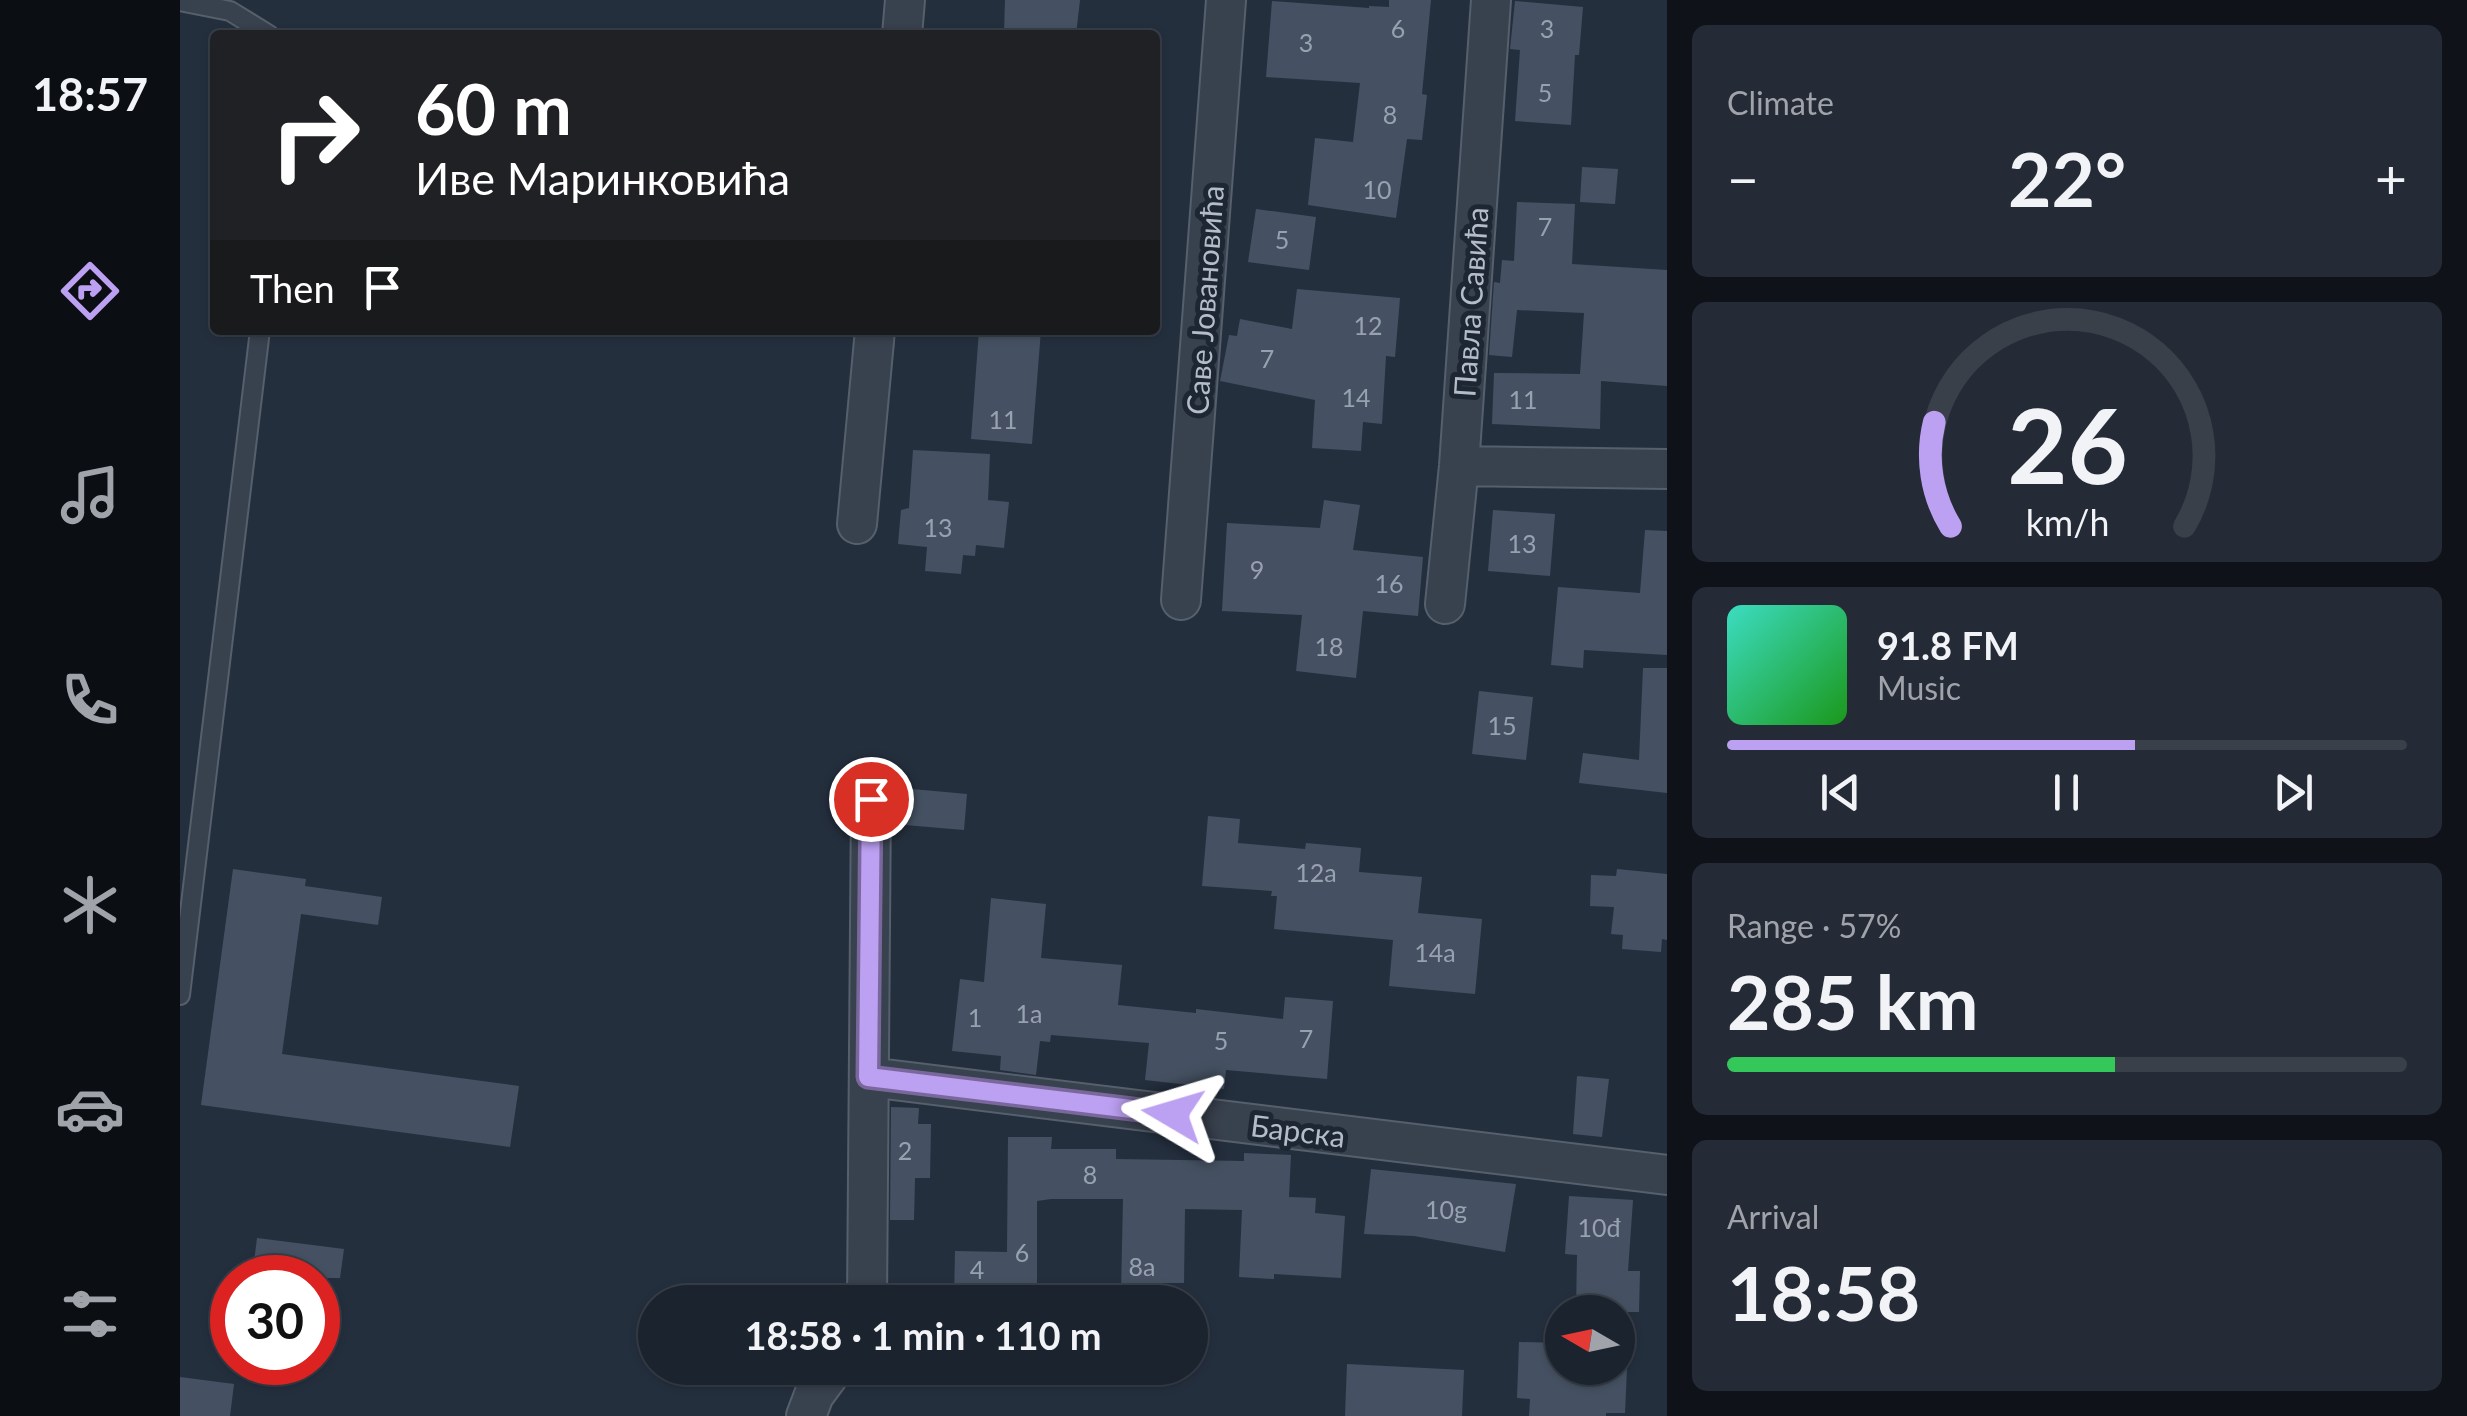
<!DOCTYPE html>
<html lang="en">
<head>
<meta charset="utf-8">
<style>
	:root { --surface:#1b232e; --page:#242b36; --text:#f1f3f6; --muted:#a0a4aa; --line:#39404a; --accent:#bca0f2 }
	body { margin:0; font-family:Lato,sans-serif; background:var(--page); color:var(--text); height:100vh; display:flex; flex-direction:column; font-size:38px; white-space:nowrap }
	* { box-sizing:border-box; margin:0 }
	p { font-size:32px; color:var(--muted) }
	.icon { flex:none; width:55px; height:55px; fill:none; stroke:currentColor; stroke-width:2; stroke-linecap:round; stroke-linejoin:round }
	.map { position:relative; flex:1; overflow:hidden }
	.sheet { display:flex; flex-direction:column; gap:25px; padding:25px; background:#0f1319; width:800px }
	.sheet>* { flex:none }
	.banner { position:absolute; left:30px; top:30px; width:950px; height:305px; border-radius:10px; box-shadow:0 2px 8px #0004,0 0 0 2px var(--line); background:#202124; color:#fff; overflow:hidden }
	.needle { width:65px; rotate:279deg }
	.buttons { position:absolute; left:1365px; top:1295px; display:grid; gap:20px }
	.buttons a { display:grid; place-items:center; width:90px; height:90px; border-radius:50%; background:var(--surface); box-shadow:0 2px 8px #0004,0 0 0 2px var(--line); font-size:50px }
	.speed { position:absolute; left:30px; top:1255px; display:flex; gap:20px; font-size:50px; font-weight:700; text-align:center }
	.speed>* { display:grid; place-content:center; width:130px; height:130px; border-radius:50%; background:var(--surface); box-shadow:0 2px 8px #0004,0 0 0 2px var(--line); line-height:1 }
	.speed .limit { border:15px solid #d22; background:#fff; color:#111 }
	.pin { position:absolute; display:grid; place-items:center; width:85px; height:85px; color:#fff; margin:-42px; border:5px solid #fff; border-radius:50%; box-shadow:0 2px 10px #0007 }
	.me { position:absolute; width:110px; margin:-55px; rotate:277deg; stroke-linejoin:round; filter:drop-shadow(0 0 8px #0008) }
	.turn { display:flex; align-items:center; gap:35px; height:210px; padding:0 40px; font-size:45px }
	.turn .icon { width:130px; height:130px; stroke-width:2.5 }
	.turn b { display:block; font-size:70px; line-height:85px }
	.then { display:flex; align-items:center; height:95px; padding:0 40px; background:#0003; gap:20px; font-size:38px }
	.big { font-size:75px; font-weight:700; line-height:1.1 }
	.sheet .widget { flex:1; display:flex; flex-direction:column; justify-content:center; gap:15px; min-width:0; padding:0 35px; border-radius:15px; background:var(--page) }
	.sheet .dial { align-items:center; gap:0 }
	.dial svg { height:260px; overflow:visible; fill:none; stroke:var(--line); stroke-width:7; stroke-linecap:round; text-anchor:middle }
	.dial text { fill:var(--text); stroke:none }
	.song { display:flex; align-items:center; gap:30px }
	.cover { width:120px; height:120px; border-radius:15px; background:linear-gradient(135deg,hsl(170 70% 55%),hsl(120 70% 35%)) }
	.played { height:10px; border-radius:5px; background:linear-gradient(90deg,var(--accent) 60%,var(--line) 60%) }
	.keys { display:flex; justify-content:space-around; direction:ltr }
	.heat { display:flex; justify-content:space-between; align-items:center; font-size:55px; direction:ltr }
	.charge { height:15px; border-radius:8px; background:linear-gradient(90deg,#34c759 57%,var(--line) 0) }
	.trip { position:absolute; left:458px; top:1285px; width:570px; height:100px; border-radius:50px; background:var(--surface); box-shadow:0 2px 8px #0004,0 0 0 2px var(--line); font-weight:700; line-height:100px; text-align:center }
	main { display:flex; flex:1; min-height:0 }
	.tab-bar { display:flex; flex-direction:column; width:180px; justify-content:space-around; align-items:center; background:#0b0e12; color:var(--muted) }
	.tab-bar .icon { width:70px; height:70px }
	.tab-bar .active { color:var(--accent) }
	.tab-bar b { font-size:45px; color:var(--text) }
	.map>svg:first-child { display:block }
</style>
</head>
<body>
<main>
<nav class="tab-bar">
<b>18:57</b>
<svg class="icon active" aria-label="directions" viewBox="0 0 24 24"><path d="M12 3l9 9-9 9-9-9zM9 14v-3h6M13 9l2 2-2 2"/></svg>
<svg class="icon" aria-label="music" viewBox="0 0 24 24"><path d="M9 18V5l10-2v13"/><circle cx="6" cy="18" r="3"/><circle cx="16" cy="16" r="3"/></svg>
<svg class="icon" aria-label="phone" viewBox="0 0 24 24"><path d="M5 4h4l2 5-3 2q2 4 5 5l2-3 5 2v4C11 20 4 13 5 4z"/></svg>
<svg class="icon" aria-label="climate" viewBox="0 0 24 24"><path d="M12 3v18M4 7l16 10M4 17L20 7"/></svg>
<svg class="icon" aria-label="car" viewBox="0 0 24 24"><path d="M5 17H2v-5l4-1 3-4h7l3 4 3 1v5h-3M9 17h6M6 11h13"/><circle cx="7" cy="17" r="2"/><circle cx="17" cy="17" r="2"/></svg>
<svg class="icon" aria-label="filters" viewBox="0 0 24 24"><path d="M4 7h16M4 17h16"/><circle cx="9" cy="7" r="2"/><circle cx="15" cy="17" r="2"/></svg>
</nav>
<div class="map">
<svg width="1487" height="1416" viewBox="0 0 1487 1416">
	<rect width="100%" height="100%" fill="#242f3e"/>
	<!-- building -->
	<path fill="#455162" d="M825,0H900L896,35L824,33Z
		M1209,0H1251L1242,94L1247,95L1242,140L1227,139L1216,218L1128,205L1135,138L1173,142L1180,83L1086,77L1092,1L1189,8V6L1209,7Z
		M1335,1L1403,7L1399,55H1395L1391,125L1335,121L1340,50L1330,49Z
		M1402,167L1438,169L1435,204L1400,202Z
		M1337,202L1395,204L1392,264L1487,270V386L1421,381L1420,429L1312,424L1314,373L1400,374L1404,313L1337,310L1332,357L1309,355L1314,282L1320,283L1322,260L1334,261Z
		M1076,209L1136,217L1129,270L1068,262Z
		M1117,289L1220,298L1215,357L1206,356L1202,424L1183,422L1181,451L1132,448L1135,400L1040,381L1049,335L1057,336L1060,319L1112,329Z
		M799,330H861L852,444L791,439Z
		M733,450L810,454L808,500L829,502L824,548L796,545L795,556L783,555L781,574L745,571L747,547L718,544L721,510L729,508Z
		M1144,500L1180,505L1173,550L1243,557L1238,616L1183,611L1176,678L1116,671L1122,615L1042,611L1047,523L1140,528Z
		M1313,510L1375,514L1370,576L1308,571Z
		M1465,530L1487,531V655L1404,650L1403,668L1371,665L1378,587L1460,593Z
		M1463,668H1487V793L1399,783L1403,753L1459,760Z
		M1299,691L1353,697L1346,760L1292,754Z
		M710,787L787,794L784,830L713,824L714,799Z
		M1028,816L1060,819L1058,843L1125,849L1126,843L1181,848L1179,872L1242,877L1238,913L1302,919L1295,994L1209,986L1213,940L1094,929L1097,896H1091L1092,891L1022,886Z
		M53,869L126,879L125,886L202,897L198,925L121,914L102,1054L339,1086L330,1147L21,1105Z
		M1437,869L1487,874V940L1482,939L1481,952L1442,949L1443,935L1431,934L1434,907L1410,906L1411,875L1436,876Z
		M811,898L866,904L861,958L942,965L938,1005L1016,1013V1009L1103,1019L1105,997L1153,1001L1147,1079L1046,1070L1044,1089L965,1080L969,1043L871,1035L870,1042L860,1041L856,1075L820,1070L821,1056L772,1051L780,979L804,982Z
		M1397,1076L1429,1079L1422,1137L1393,1134Z
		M711,1107L739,1108L738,1124H751L750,1178H735L734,1220H710Z
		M828,1137H872L871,1149H936V1159L1064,1161V1153L1111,1155L1109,1197L1136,1198L1135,1213L1165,1216L1161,1278L1094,1274V1279L1059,1277L1062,1210L1005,1209L1004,1283H982L981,1294L941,1293L943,1199H871L857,1201V1302H774L775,1251L827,1252Z
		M1191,1169L1336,1184L1325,1252L1234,1236L1184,1234Z
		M1389,1196L1453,1200L1448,1271H1460L1459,1312H1396L1397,1255L1385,1254Z
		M77,1238L164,1249L160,1278H72Z
		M1339,1342L1382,1343V1368H1447L1445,1413H1426V1416H1349L1350,1399L1337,1398Z
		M1167,1364L1284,1370L1282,1416H1165Z
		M0,1377L54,1384L50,1416H0Z"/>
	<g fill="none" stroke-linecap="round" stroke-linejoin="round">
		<!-- lane casing -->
		<g stroke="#565f6c" stroke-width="22">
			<path id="lane" d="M0,1L50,11L89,35
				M0,995L80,330"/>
		</g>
		<!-- street casing -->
		<g stroke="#565f6c" stroke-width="42">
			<path id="street" d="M722,35L725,0
				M1279,466L1487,469
				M677,524L695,330
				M1001,600L1046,0
				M1265,604L1279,466L1311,0
				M689,1077L1487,1175
				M687,1302L691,799
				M626,1416L634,1395L654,1368"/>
		</g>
		<!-- lane -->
		<use href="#lane" stroke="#38414e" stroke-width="18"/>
		<!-- street -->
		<use href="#street" stroke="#38414e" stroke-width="38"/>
	</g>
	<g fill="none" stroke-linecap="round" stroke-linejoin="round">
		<!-- route casing -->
		<g stroke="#7a689d" stroke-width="25">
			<path id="route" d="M691,799L688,1077L993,1114"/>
		</g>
		<!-- route -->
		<use href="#route" stroke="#bca0f2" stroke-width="18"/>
	</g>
	<g text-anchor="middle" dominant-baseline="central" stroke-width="10" stroke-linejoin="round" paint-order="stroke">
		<!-- number labels -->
		<g font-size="25" fill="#98a1af">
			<text x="1218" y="28">6</text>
			<text x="1367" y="28">3</text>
			<text x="1126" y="42">3</text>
			<text x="1365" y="92">5</text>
			<text x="1210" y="114">8</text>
			<text x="1197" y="189">10</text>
			<text x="1365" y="226">7</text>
			<text x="1102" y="239">5</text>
			<text x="1188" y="325">12</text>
			<text x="1087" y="358">7</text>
			<text x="1176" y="397">14</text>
			<text x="1343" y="399">11</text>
			<text x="823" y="419">11</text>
			<text x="758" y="527">13</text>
			<text x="1342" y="543">13</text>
			<text x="1077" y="569">9</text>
			<text x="1209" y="583">16</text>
			<text x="1149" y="646">18</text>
			<text x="1322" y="725">15</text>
			<text x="1136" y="872">12a</text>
			<text x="1255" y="952">14a</text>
			<text x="849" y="1013">1a</text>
			<text x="795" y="1017">1</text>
			<text x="1126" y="1038">7</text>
			<text x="1041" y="1040">5</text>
			<text x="725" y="1150">2</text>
			<text x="910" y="1174">8</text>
			<text x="1266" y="1209">10g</text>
			<text x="1419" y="1227">10đ</text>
			<text x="842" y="1252">6</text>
			<text x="962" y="1266">8a</text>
			<text x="797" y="1269">4</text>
		</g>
		<!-- street labels -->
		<g font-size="30" fill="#b4bcc9" stroke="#1d2633">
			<text transform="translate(1024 300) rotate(-86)">Саве Јовановића</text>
			<text transform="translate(1290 302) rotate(-86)">Павла Савића</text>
			<text transform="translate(1118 1130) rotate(7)">Барска</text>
		</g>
	</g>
</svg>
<div class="buttons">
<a><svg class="needle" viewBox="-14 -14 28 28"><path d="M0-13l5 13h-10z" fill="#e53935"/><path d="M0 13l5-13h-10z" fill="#a0a4aa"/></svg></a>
</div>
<div class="speed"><div class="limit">30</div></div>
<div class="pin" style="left:691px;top:799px;background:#d93025"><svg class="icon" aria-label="arrive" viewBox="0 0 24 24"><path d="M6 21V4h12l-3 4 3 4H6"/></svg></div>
<svg class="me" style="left:993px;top:1114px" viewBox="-20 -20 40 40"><path d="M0-17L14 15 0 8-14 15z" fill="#bca0f2" stroke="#fff" stroke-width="4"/></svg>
<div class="trip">18:58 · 1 min · 110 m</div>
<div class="banner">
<div class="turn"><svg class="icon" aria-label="right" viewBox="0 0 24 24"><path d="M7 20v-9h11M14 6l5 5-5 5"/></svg><div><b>60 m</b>Иве Маринковића</div></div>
<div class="then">Then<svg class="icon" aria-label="arrive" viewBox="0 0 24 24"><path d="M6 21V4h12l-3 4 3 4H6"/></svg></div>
</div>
</div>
<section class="sheet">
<div class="widget"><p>Climate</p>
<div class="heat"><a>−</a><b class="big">22°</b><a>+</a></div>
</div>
<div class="widget dial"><svg viewBox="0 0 100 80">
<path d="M14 69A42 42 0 1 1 86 69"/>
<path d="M14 69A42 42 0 0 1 9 37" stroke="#bca0f2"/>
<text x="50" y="56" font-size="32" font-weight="700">26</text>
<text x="50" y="72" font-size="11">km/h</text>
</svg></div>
<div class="widget">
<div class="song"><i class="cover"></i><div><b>91.8 FM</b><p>Music</p></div></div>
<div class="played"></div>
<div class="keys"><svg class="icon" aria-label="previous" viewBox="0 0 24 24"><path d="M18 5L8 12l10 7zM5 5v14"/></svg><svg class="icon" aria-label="pause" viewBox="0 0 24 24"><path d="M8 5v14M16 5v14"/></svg><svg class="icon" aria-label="next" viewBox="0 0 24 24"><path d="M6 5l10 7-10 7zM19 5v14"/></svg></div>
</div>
<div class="widget"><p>Range · 57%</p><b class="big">285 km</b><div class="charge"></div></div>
<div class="widget"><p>Arrival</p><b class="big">18:58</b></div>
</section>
</main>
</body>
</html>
